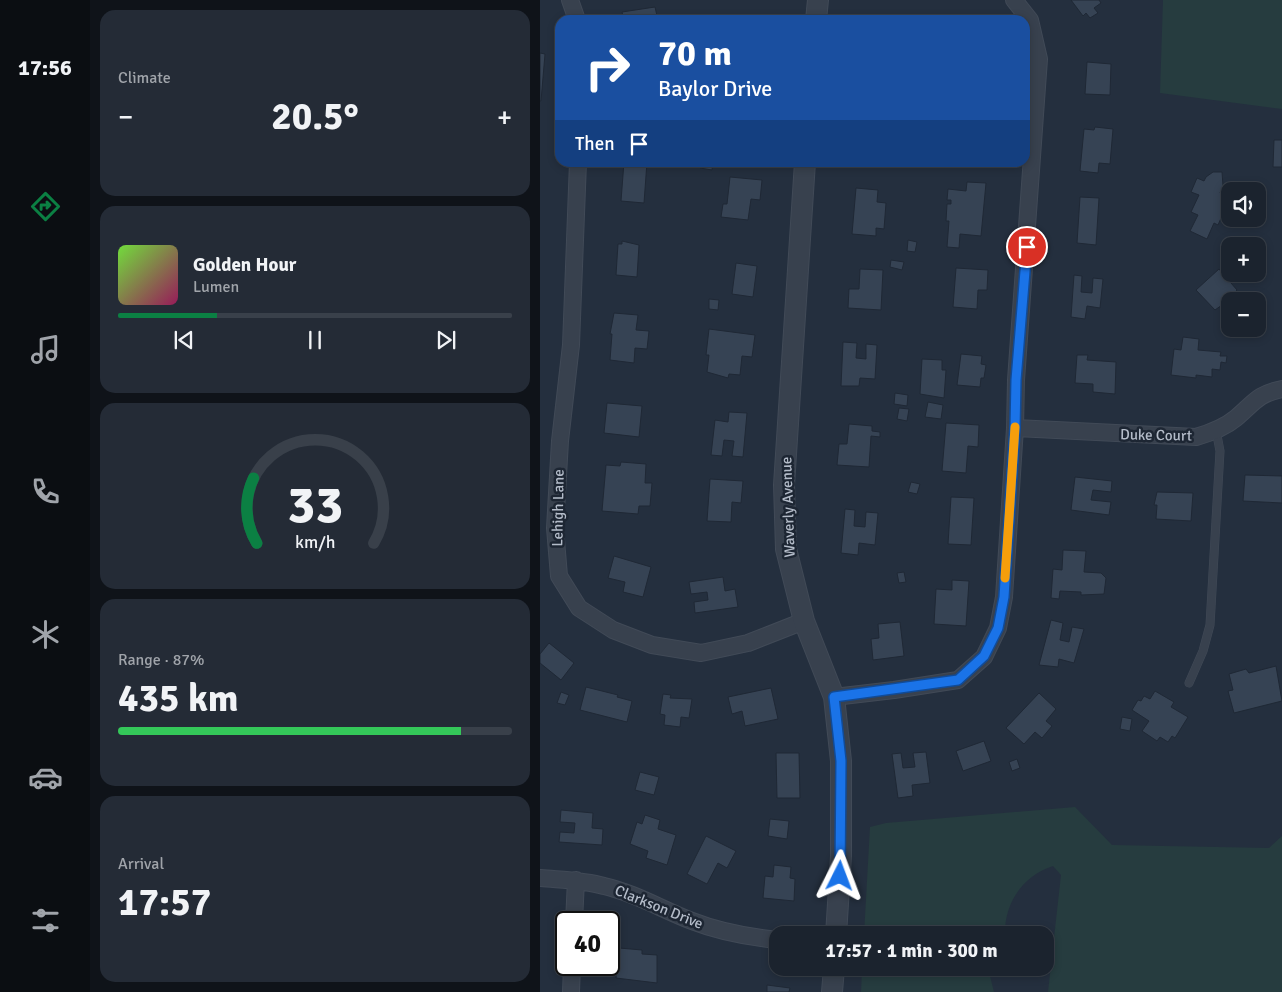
<!DOCTYPE html>
<html lang="en">
<head>
<meta charset="utf-8">
<style>
	:root { --surface:#1b232e; --page:#242b36; --text:#f1f3f6; --muted:#a0a4aa; --line:#39404a; --accent:#0b8043 }
	body { margin:0; font-family:Signika,sans-serif; background:var(--page); color:var(--text); height:100vh; display:flex; flex-direction:column; font-size:19px; white-space:nowrap }
	* { box-sizing:border-box; margin:0 }
	p { font-size:16px; color:var(--muted) }
	.icon { flex:none; width:28px; height:28px; fill:none; stroke:currentColor; stroke-width:2; stroke-linecap:round; stroke-linejoin:round }
	.map { position:relative; flex:1; overflow:hidden }
	.side { display:flex; flex-direction:column; gap:10px; padding:10px; background:#0f1319; width:450px }
	.side>* { flex:none }
	.guide { position:absolute; left:15px; top:15px; width:475px; height:152px; border-radius:15px; box-shadow:0 2px 8px #0003,0 0 0 1px var(--line); background:#1a4fa0; color:#fff; overflow:hidden }
	.controls { position:absolute; left:681px; top:182px; display:grid; gap:10px }
	.controls a { display:grid; place-items:center; width:45px; height:45px; border-radius:10px; background:var(--surface); box-shadow:0 2px 8px #0003,0 0 0 1px var(--line); font-size:25px }
	.speed { position:absolute; left:15px; top:911px; display:flex; gap:10px; font-size:25px; font-weight:700; text-align:center }
	.speed>* { display:grid; place-content:center; width:65px; height:65px; border-radius:50%; background:var(--surface); box-shadow:0 2px 8px #0003,0 0 0 1px var(--line); line-height:1 }
	.speed .limit { border:2px solid #111; border-radius:8px; background:#fff; color:#111 }
	.pin { position:absolute; display:grid; place-items:center; width:42px; height:42px; color:#fff; margin:-21px; border:2px solid #fff; border-radius:50%; box-shadow:0 1px 5px #0007 }
	.me { position:absolute; width:55px; margin:-28px; rotate:3deg; stroke-linejoin:round; filter:drop-shadow(0 0 4px #0008) }
	.turn { display:flex; align-items:center; gap:18px; height:105px; padding:0 20px; font-size:22px }
	.turn .icon { width:65px; height:65px; stroke-width:2.5 }
	.turn b { display:block; font-size:35px; line-height:42px }
	.then { display:flex; align-items:center; height:48px; padding:0 20px; background:#0003; gap:10px; font-size:19px }
	.big { font-size:38px; font-weight:800; line-height:1.1 }
	.side .card { flex:1; display:flex; flex-direction:column; justify-content:center; gap:8px; min-width:0; padding:0 18px; border-radius:15px; background:var(--page) }
	.side .dial { align-items:center; gap:0 }
	.dial svg { height:130px; overflow:visible; fill:none; stroke:var(--line); stroke-width:7; stroke-linecap:round; text-anchor:middle }
	.dial text { fill:var(--text); stroke:none }
	.song { display:flex; align-items:center; gap:15px }
	.cover { width:60px; height:60px; border-radius:8px; background:linear-gradient(135deg,hsl(100 70% 55%),hsl(330 70% 35%)) }
	.played { height:5px; border-radius:2px; background:linear-gradient(90deg,var(--accent) 25%,var(--line) 25%) }
	.keys { display:flex; justify-content:space-around; direction:ltr }
	.heat { display:flex; justify-content:space-between; align-items:center; font-size:28px; direction:ltr }
	.charge { height:8px; border-radius:4px; background:linear-gradient(90deg,#34c759 87%,var(--line) 0) }
	.trip { position:absolute; left:229px; top:926px; width:285px; height:50px; border-radius:15px; background:var(--surface); box-shadow:0 2px 8px #0003,0 0 0 1px var(--line); font-weight:800; line-height:50px; text-align:center }
	main { display:flex; flex:1; min-height:0 }
	.menu { display:flex; flex-direction:column; width:90px; justify-content:space-around; align-items:center; background:#0b0e12; color:var(--muted) }
	.menu .icon { width:35px; height:35px }
	.menu .active { color:var(--accent) }
	.menu b { font-size:22px; color:var(--text) }
	.map>svg:first-child { display:block }
</style>
</head>
<body>
<main>
<nav class="menu">
<b>17:56</b>
<svg class="icon active" aria-label="directions" viewBox="0 0 24 24"><path d="M12 3l9 9-9 9-9-9zM9 14v-3h6M13 9l2 2-2 2"/></svg>
<svg class="icon" aria-label="music" viewBox="0 0 24 24"><path d="M9 18V5l10-2v13"/><circle cx="6" cy="18" r="3"/><circle cx="16" cy="16" r="3"/></svg>
<svg class="icon" aria-label="phone" viewBox="0 0 24 24"><path d="M5 4h4l2 5-3 2q2 4 5 5l2-3 5 2v4C11 20 4 13 5 4z"/></svg>
<svg class="icon" aria-label="climate" viewBox="0 0 24 24"><path d="M12 3v18M4 7l16 10M4 17L20 7"/></svg>
<svg class="icon" aria-label="car" viewBox="0 0 24 24"><path d="M5 17H2v-5l4-1 3-4h7l3 4 3 1v5h-3M9 17h6M6 11h13"/><circle cx="7" cy="17" r="2"/><circle cx="17" cy="17" r="2"/></svg>
<svg class="icon" aria-label="filters" viewBox="0 0 24 24"><path d="M4 7h16M4 17h16"/><circle cx="9" cy="7" r="2"/><circle cx="15" cy="17" r="2"/></svg>
</nav>
<section class="side">
<div class="card"><p>Climate</p>
<div class="heat"><a>−</a><b class="big">20.5°</b><a>+</a></div>
</div>
<div class="card">
<div class="song"><i class="cover"></i><div><b>Golden Hour</b><p>Lumen</p></div></div>
<div class="played"></div>
<div class="keys"><svg class="icon" aria-label="previous" viewBox="0 0 24 24"><path d="M18 5L8 12l10 7zM5 5v14"/></svg><svg class="icon" aria-label="pause" viewBox="0 0 24 24"><path d="M8 5v14M16 5v14"/></svg><svg class="icon" aria-label="next" viewBox="0 0 24 24"><path d="M6 5l10 7-10 7zM19 5v14"/></svg></div>
</div>
<div class="card dial"><svg viewBox="0 0 100 80">
<path d="M14 69A42 42 0 1 1 86 69"/>
<path d="M14 69A42 42 0 0 1 12 29" stroke="#0b8043"/>
<text x="50" y="56" font-size="32" font-weight="700">33</text>
<text x="50" y="72" font-size="11">km/h</text>
</svg></div>
<div class="card"><p>Range · 87%</p><b class="big">435 km</b><div class="charge"></div></div>
<div class="card"><p>Arrival</p><b class="big">17:57</b></div>
</section>
<div class="map">
<svg width="742" height="992" viewBox="0 0 742 992">
	<rect width="100%" height="100%" fill="#242f3e"/>
	<!-- green -->
	<path fill="#263c3f" d="M623,0H742V109L620,93Z
		M535,807L572,845L729,848L742,836V992H508L521,875L513,866C482,876 464,904 465,935H324L330,827L346,823Z
		M322,968H453L450,976L454,992H321Z"/>
	<!-- building -->
	<path fill="#364354" stroke="#1f2835" d="M531,0H559L561,3L554,8L558,13L550,18L546,13L543,16Z
		M115,7L118,20H84L82,12Z
		M0,53L5,54L1,101H0Z
		M547,62L571,64L570,95L545,94Z
		M555,127L573,129L570,164L559,163L558,173L540,171L544,129L554,130Z
		M734,140H742V167H733Z
		M84,162H107L104,203L81,201Z
		M161,162H173L172,170L160,168Z
		M673,172H682L683,186L680,193L690,198L678,225L674,223L667,239L650,231L658,215L651,212L659,195L651,192L657,178L664,181L666,177Z
		M190,177L222,180L220,200L211,199L208,220L181,217L183,204H187Z
		M427,182L446,183L441,236L420,234L419,248L407,247L409,221H406L407,204H411V200H407L408,189L426,191Z
		M316,188L338,190L337,202L346,203L344,229L336,228V236L312,234Z
		M540,197L559,198L556,245L537,243Z
		M368,240L377,242L375,252L367,251Z
		M82,241L99,245L97,277L76,275L78,244H82Z
		M351,260L364,262L362,270L350,267Z
		M196,263L217,266L213,297L192,294Z
		M416,268L448,270L447,290H438L437,309L413,307Z
		M320,269L343,270L341,310L308,308L309,289H319Z
		M679,269L697,290L694,293L702,301H690V314L682,305L675,310L656,290Z
		M534,275L542,276L541,292L552,293L553,278L563,279L560,308L547,306L545,319L531,317Z
		M169,299L179,300L178,310L169,309Z
		M74,313L98,315L96,330L109,331L107,349L95,348L94,363L70,360L72,334H70Z
		M169,329L215,335L212,357L202,356L200,375L189,374L188,378L167,372L169,355H166Z
		M643,337L659,339L658,350L681,352L680,356H687L686,363L681,362L680,370L672,369V377L656,375V378L631,375L634,349L641,350Z
		M303,342L317,343L316,358L326,359V344L337,345L335,379L320,378L319,386H301Z
		M421,354L442,356L441,364L446,365L444,378H441L440,387L417,385Z
		M537,355H548L547,360L576,362L575,394L553,392V384L535,383Z
		M382,359L402,360V370H406L404,398L380,394Z
		M355,393L368,395L367,406L354,404Z
		M388,402L403,405L401,419L385,417Z
		M67,403L102,406L99,437L64,433Z
		M359,408L369,409L367,421L357,419Z
		M189,412L207,413L203,457L192,456L194,441L184,440L182,456L171,455L175,420L188,422Z
		M406,423L439,425L438,447L428,446L426,473L402,471Z
		M309,424L332,426V431L340,432V437L331,436L329,467L297,465L299,444H307Z
		M81,462L106,464L105,483H112L110,506H99L98,514L62,511L66,465L80,466Z
		M705,475L742,476V503L703,501Z
		M535,477L572,481L571,492L553,490L551,500L571,502L569,515L531,510Z
		M170,479L203,481L201,503L192,502L191,522L167,521Z
		M371,482L380,484L377,494L368,492Z
		M617,492L653,493L651,521L616,519L617,505H614Z
		M411,497L434,498L431,545L408,544Z
		M305,509L315,510L314,526L325,527L326,512L338,513L335,545L319,543L318,555L301,553Z
		M523,550L546,551L544,572L561,573L566,578L564,594L541,595V592L520,591L519,599L511,598L513,569L522,570Z
		M74,556L111,567L103,597L83,592L85,582L68,578Z
		M364,572L366,582L359,583L357,573Z
		M183,577L185,591L195,589L198,607L155,613L154,602L168,600L167,592L151,594L149,582Z
		M412,580L429,581L426,626L394,624L396,589L412,590Z
		M511,620L523,623L520,640L529,642L532,627L544,629L534,663L519,659L518,667L499,665Z
		M360,622L364,656L333,660L331,639L339,638L338,624Z
		M9,643L34,663L21,680L0,663V654Z
		M736,666L742,701L694,713L688,691L693,690L689,674L706,669L709,673Z
		M46,687L78,695L77,697L92,701L87,722L40,710Z
		M231,688L238,719L205,726L202,711L192,714L188,697Z
		M615,691L634,702L631,707L648,717L635,738L632,736L628,742L620,737L617,741L602,731L609,721L592,710L598,700L601,701L604,696L610,699Z
		M21,692L29,695L25,705L17,703Z
		M499,693L516,709L506,721L512,726L502,738L495,732L484,744L466,728Z
		M123,694L131,695L130,698L152,699L149,718L141,717L140,727L124,725L125,715L120,714Z
		M582,717L592,719L590,731L580,729Z
		M444,741L451,761L423,771L416,751Z
		M386,752L390,783L372,785L373,796L358,798L352,754L361,753L363,768L375,767L373,753Z
		M236,753H259L260,798H237Z
		M477,759L480,768L472,771L469,762Z
		M100,772L119,777L114,795L95,790Z
		M21,810L53,813L52,828L63,829L62,845L19,842L20,832L34,833L35,823L20,822Z
		M105,815L120,820L118,829L136,835L127,865L106,858L108,851L90,844L97,822L102,824Z
		M230,819L249,821L247,839L228,836Z
		M166,836L196,851L187,868L178,863L167,884L147,874Z
		M234,865L251,867L250,878L255,879L254,901L223,898L225,876L233,877Z
		M79,948L102,950V954L117,955V983L76,978Z
		M227,985L250,988L249,992H227Z"/>
	<g fill="none" stroke-linecap="round" stroke-linejoin="round">
		<!-- service casing -->
		<g stroke="#414a57" stroke-width="9">
			<path id="service" d="M649,683L663,651L670,625L680,451L676,430"/>
		</g>
		<!-- minor casing -->
		<g stroke="#414a57" stroke-width="18">
			<path id="minor" d="M30,0L37,20
				M38,162L31,345L20,441L15,528L19,576L39,608L73,630L112,645L161,653L208,643L264,621
				M475,428L656,437C670,433 684,428 696,418C714,403 717,394 742,389
				M294,697L354,690L418,680L444,657L458,628L464,597L475,428L476,380L499,59L490,20L474,0
				M0,878C22,880 43,880 64,886C95,893 123,910 152,921C180,932 208,937 238,940
				M34,922L36,880
				M31,992L32,965"/>
		</g>
		<!-- tertiary casing -->
		<g stroke="#414a57" stroke-width="22">
			<path id="tertiary" d="M276,20L278,0
				M265,162L244,485L246,549L264,621L294,697L301,761V856L296,935
				M292,992L294,968"/>
		</g>
		<!-- service -->
		<use href="#service" stroke="#38414e" stroke-width="8"/>
		<!-- minor -->
		<use href="#minor" stroke="#38414e" stroke-width="16"/>
		<!-- tertiary -->
		<use href="#tertiary" stroke="#38414e" stroke-width="20"/>
	</g>
	<g fill="none" stroke-linecap="round" stroke-linejoin="round">
		<!-- route casing -->
		<g stroke="#114b97" stroke-width="12">
			<path id="route" d="M300,876L301,761L294,697L418,680L444,656L458,628L464,597L475,428L476,380L487,247"/>
		</g>
		<!-- route -->
		<use href="#route" stroke="#1a73e8" stroke-width="9"/>
		<!-- slow -->
		<path stroke="#f59e0b" stroke-width="9" d="M465,578L475,427"/>
	</g>
	<g text-anchor="middle" dominant-baseline="central" stroke-width="5" stroke-linejoin="round" paint-order="stroke">
		<!-- street labels -->
		<g font-size="15" fill="#b4bcc9" stroke="#1d2633">
			<text transform="translate(616 435) rotate(1)">Duke Court</text>
			<text transform="translate(248 507) rotate(-92)">Waverly Avenue</text>
			<text transform="translate(18 508) rotate(-89)">Lehigh Lane</text>
			<text transform="translate(119 907) rotate(22)">Clarkson Drive</text>
		</g>
	</g>
</svg>
<div class="controls">
<a><svg class="icon" aria-label="sound" viewBox="0 0 24 24"><path d="M4 9h4l5-4v14l-5-4H4zM17 9q2 3 0 6"/></svg></a>
<a>+</a>
<a>−</a>
</div>
<div class="speed"><div class="limit">40</div></div>
<div class="pin" style="left:487px;top:247px;background:#d93025"><svg class="icon" aria-label="arrive" viewBox="0 0 24 24"><path d="M6 21V4h12l-3 4 3 4H6"/></svg></div>
<svg class="me" style="left:300px;top:876px" viewBox="-20 -20 40 40"><path d="M0-17L14 15 0 8-14 15z" fill="#1a73e8" stroke="#fff" stroke-width="4"/></svg>
<div class="trip">17:57 · 1 min · 300 m</div>
<div class="guide">
<div class="turn"><svg class="icon" aria-label="right" viewBox="0 0 24 24"><path d="M7 20v-9h11M14 6l5 5-5 5"/></svg><div><b>70 m</b>Baylor Drive</div></div>
<div class="then">Then<svg class="icon" aria-label="arrive" viewBox="0 0 24 24"><path d="M6 21V4h12l-3 4 3 4H6"/></svg></div>
</div>
</div>
</main>
</body>
</html>
